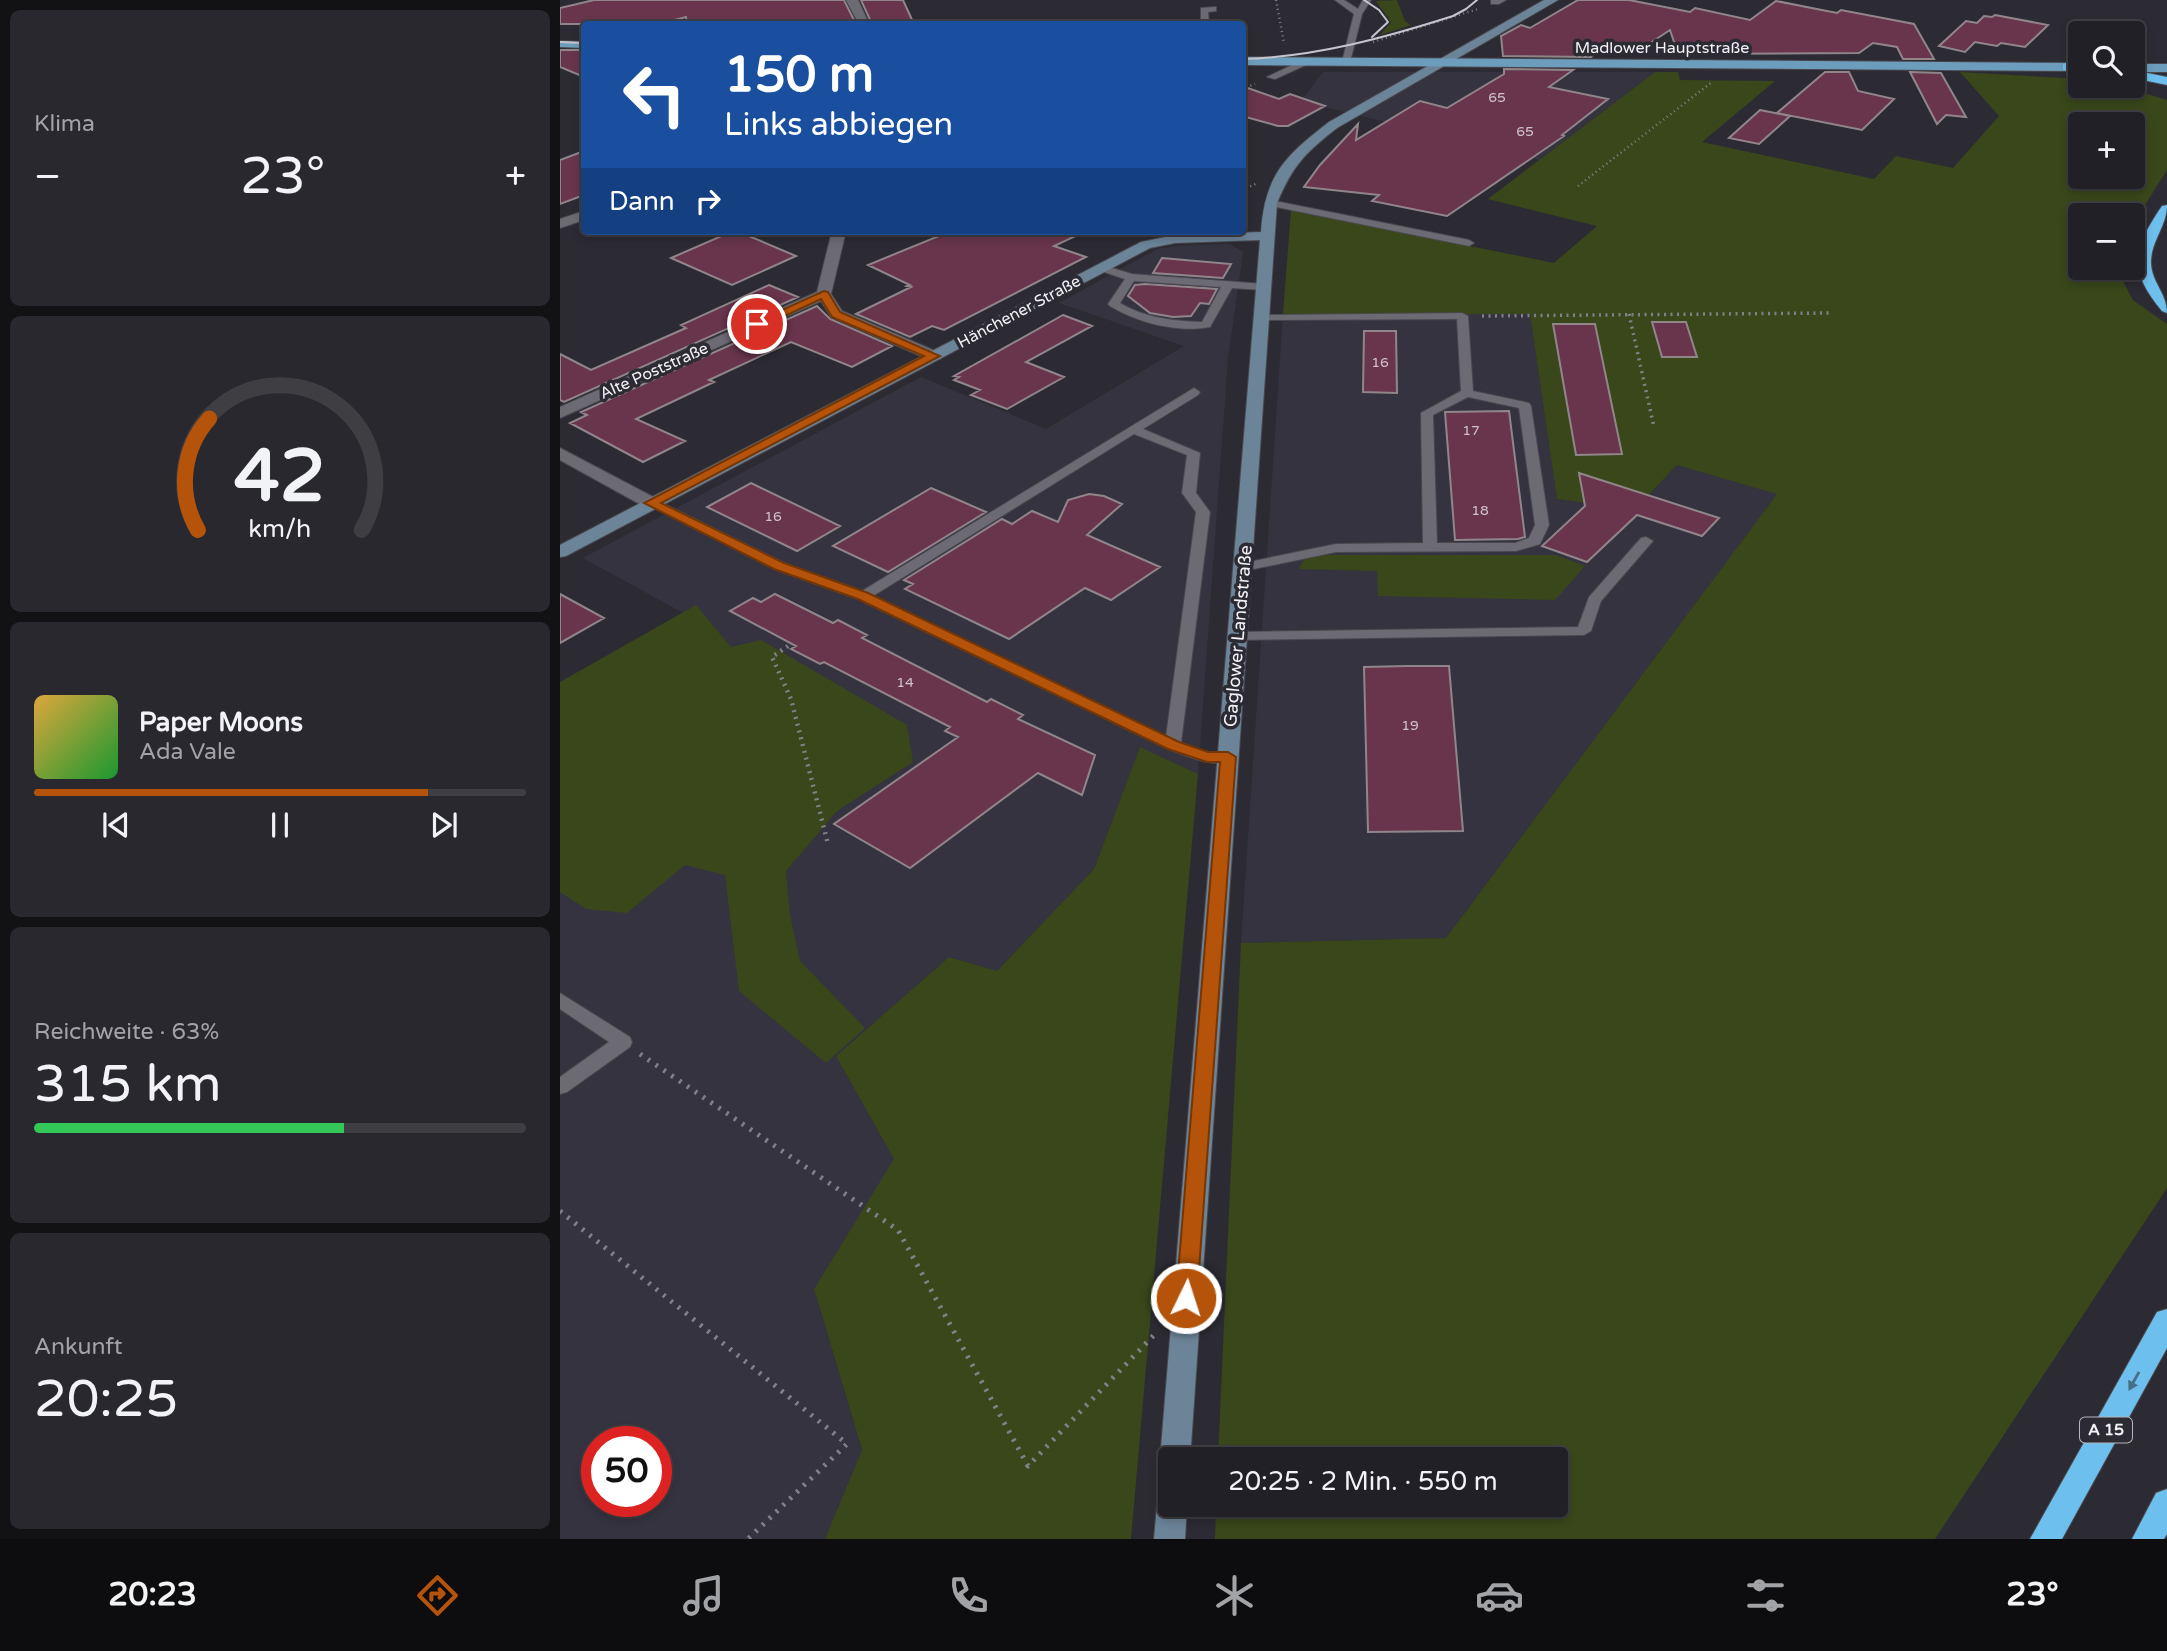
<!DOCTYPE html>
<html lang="de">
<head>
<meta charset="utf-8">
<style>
	:root { --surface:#212026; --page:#29282e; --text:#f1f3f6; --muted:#a2a3a7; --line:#3e3e43; --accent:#b45309 }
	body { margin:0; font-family:"Varela Round",sans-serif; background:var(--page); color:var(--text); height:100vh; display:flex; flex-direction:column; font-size:26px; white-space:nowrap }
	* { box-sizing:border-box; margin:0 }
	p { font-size:23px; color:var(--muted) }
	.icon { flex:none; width:38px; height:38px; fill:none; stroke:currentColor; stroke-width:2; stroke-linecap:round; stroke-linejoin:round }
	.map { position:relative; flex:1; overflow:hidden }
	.drawer { display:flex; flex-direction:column; gap:10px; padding:10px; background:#121215; width:560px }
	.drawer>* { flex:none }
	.banner { position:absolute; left:21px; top:21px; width:665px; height:214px; border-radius:7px; box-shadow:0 4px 10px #0003,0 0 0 2px var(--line); background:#1a4fa0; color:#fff; overflow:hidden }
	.controls { position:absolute; left:1508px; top:21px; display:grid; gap:14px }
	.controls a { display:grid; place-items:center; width:77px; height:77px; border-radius:7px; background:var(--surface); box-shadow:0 4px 10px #0003,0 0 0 2px var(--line); font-size:35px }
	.speed { position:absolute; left:21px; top:1426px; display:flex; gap:14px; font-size:35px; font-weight:700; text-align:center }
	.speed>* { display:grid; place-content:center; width:91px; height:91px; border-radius:50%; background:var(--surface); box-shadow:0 4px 10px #0003,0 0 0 2px var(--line); line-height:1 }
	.speed .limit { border:10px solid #d22; background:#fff; color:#111 }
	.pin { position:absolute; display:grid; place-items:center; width:60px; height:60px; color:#fff; margin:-30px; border:4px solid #fff; border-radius:50%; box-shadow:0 2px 7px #0007 }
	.me { position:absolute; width:77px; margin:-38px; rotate:4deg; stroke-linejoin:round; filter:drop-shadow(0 0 5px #0008) }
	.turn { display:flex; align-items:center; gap:24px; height:147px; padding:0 28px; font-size:32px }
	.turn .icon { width:91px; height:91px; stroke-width:2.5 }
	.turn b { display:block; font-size:49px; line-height:60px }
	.then { display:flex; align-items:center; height:66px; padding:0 28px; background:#0003; gap:14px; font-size:26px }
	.big { font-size:52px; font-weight:600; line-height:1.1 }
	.drawer .card { flex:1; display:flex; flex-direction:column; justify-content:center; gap:10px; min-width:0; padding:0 24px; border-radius:10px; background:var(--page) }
	.drawer .dial { align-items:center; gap:0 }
	.dial svg { height:182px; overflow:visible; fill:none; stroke:var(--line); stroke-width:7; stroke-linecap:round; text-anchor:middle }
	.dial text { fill:var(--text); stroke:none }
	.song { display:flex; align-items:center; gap:21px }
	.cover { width:84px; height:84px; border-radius:10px; background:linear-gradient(135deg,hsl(40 70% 55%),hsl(130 70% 35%)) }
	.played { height:7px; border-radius:4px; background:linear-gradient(90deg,var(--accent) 80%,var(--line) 80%) }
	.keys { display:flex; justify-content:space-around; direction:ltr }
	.heat { display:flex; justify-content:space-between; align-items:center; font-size:38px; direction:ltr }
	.charge { height:10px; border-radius:5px; background:linear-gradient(90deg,#34c759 63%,var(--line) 0) }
	.trip { position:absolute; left:598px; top:1447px; width:410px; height:70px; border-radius:7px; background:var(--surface); box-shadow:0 4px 10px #0003,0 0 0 2px var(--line); font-weight:600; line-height:70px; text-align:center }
	.tabs { display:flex; height:112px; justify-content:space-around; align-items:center; background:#0d0d0f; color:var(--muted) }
	.tabs .icon { width:49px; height:49px }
	.tabs .current { color:var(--accent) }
	.tabs b { font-size:32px; color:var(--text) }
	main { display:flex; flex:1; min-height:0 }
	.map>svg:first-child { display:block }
</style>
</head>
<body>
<main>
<section class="drawer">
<div class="card"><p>Klima</p>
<div class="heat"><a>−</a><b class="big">23°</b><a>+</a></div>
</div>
<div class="card dial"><svg viewBox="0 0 100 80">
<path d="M14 69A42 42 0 1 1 86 69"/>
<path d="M14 69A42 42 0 0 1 19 20" stroke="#b45309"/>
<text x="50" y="56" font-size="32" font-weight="700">42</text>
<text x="50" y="72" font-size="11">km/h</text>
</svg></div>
<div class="card">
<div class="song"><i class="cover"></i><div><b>Paper Moons</b><p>Ada Vale</p></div></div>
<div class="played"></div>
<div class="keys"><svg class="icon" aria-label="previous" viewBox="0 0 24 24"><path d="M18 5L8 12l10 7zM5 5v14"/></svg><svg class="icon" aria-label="pause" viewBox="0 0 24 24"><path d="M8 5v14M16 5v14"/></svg><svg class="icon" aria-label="next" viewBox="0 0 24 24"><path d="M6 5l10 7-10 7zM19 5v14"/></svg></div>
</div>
<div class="card"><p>Reichweite · 63%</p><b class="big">315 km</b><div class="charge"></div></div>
<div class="card"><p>Ankunft</p><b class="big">20:25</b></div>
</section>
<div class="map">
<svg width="1607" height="1539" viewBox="0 0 1607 1539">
	<rect width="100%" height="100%" fill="#2c2b33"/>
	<!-- built -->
	<path fill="#353340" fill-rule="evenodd" d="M763,72H1095L979,160L741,101Z
		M670,244L683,252L668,358L638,774L580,748L534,869L437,971L389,957L276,1056L335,1159L254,1289L302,1451L265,1539H0V689L127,615L23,558L361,377L486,429L624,346L499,303L597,249L624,245ZM37,1442H96V1502H37Z
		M970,313L997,499L1026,503L1069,516L1117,465L1218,493L886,938L681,943L723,314Z"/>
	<!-- green -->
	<path fill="#39471a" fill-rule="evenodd" d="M837,0L845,21L851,25L820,35L831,22L816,1Z
		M1095,72H1118L1120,80L1215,81L1142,142L1314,179L1336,156L1393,168L1439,116L1400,72L1521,79V86H1561L1607,100V170L1573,224V215H1521V268H1558V272L1573,300L1607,324V1188L1375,1539H655L656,1505H996V1460L658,1459L681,943L886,938L1217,494L1117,465L1069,516L1026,503L997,499L970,314H723L731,210L994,263L1037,226L928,199ZM1521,124H1573V177H1521Z
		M747,555H996L1025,566L995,600L818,596L817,571L739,569Z
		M136,605L171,647L201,640L347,725L353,762L277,811L226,871L230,915L240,961L305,1028L266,1063L179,991L165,875L125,865L67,913L26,909L0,892V682Z
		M580,747L638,774L571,1539H265L302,1450L254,1289L334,1159L276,1056L389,957L437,971L534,869Z"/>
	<!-- building -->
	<path fill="#68354c" stroke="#90868a" stroke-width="2" d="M34,0H284L296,24H127L126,17L99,24H0V8Z
		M301,0H343L354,24H312Z
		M1018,0H1069L1130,12L1135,8L1190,20L1216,1L1277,13L1281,10L1354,24L1374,59H1343L1337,47L1313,43L1299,53L1118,54L1110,30L1075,53L1064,51L1058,55L1040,51L1031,57L943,56L941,36L961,25L970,28Z
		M1435,15L1488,25L1465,47L1441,43L1437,46L1415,42L1405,52L1379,46L1406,21L1417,23L1424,16L1432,17Z
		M0,50H24V77L0,67Z
		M944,69L1013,70L989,87L1048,99L1002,135L1004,136L887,216L812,201L819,195L744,187L760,165L798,124L796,140L860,101L887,108L944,74Z
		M1265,72H1289L1298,91L1334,99L1302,130L1217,113Z
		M1350,72L1381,73L1406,117L1386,115L1377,124Z
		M682,86L719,99L730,94L765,106L728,126H718L682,116Z
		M1200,110L1230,116L1199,144L1169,138Z
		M24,151V195L0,204V160Z
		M173,231H177L236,256L172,285L111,258Z
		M391,231H526L494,246L526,257L384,330L372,326L350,337L296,314L351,287L347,286L350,285L308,265Z
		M602,258L671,264L663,278L593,273Z
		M209,285L238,297L4,402L0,400V354L31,370L126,328L121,325Z
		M575,285L585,284L657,289L649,304L640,303L631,316L613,317L590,313L568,296Z
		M257,306L270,319L332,346L292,367L231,342L149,380L154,382L76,419L125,441L83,462L10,423L27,415L21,412Z
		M503,315L532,326L466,362L504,377L447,409L411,395L420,390L394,380L399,377L394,376Z
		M1092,322H1126L1137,357H1102Z
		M993,324H1035L1062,454L1016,455Z
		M804,331H836L837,393L803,392Z
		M949,411L965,537L958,539L895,540L885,412Z
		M1019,473L1159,518L1142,536L1077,515L1027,562L982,546L1025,506Z
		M191,483L280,526L237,551L147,507Z
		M371,488L426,512L328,572L273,546Z
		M529,494L544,496L562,504L527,535L600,567L551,600L525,588L449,639L345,589L353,584L344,580L442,519L452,524L472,511L498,522L508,500Z
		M0,594L44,618L0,643Z
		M215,594L273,623L278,620L307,635L302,638L427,702L431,699L463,715L458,719L535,755L522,795L478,773L350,868L274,824L398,737L385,731L390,727L264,662L260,664L231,649L236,646L170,611L193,598L201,602Z
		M847,666H889L903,831L808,832L804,667Z"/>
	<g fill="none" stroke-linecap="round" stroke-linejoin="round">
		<!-- lane casing -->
		<g stroke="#4a484f" stroke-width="2">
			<path id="lane" d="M775,0H784L798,9L803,0H811L802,14L790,62L786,65L782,62L794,14Z
				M656,7V11L648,12L649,24H641V8Z
				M745,59L748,60V64L715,79L707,77Z
				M710,200L909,240L914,243L909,246L706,205L705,203Z
				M542,265L572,274L704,284L710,287L704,290L672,288L650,327C618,333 578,323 550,306L548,304L565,279L538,270V266ZM574,281L661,287L642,322C614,321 585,318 560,303Z
				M902,313L908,316L913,391L969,403L971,406L989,525L980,544L956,551L776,552L684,571L679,570L677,567L679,564L776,544L863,543L861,413L901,391L897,319L702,320L698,319V315ZM908,397L959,408L975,525L969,538L955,543H877L873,415Z
				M634,388L640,392L638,395L583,429L640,453L636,493L650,512L621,743L648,752L674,753L676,757C660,772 625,755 608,749L298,599L214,569L84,503L91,499L96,500L224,563L302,591ZM574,434L627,455L622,493L636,512L606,737L313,596Z
				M1086,537L1093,541L1041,601L1031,631L1024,635L678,640L671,636L678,632L1018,627L1029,597L1081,538Z
				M0,993L70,1037L72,1042L70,1047L7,1092L0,1094V1077L49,1042L0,1009Z"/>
		</g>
		<!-- street casing -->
		<g stroke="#4a484f" stroke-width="2">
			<path id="street" d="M286,0H298L309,24H299Z
				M931,0H946L939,4H931Z
				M24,211V220L0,228V219Z
				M272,231H286L271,294L282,311L380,353L382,356L380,359H368L271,317L261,301L0,418V407L257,292Z
				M0,448L97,499L100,503L91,508L85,507L0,460Z"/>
		</g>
		<!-- secondary casing -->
		<g stroke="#4a484f" stroke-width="2">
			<path id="secondary" d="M984,0H998L777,128C745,153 733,165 717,203L630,1460H611V1472L604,1470L600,1460L700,240L615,243L590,248L6,556L0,557V545L581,242L615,235L701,232C705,175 725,156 769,122Z
				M611,1491V1505H627L625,1539H594L597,1505L601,1495Z"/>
		</g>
		<!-- primary casing -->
		<g stroke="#4a484f" stroke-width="2">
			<path id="primary" d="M0,41L24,42V48L0,47Z
				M682,57L1521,63V71L682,65Z
				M1573,64H1607V72H1573Z"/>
		</g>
		<!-- highway casing -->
		<g stroke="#4a484f" stroke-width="2">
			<path id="highway" d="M1507,63L1521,65V73L1503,70V64Z
				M1573,70L1607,77V85L1573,78Z
				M1607,205C1607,226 1591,241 1591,262C1591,282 1607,293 1607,313L1602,311C1567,269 1573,249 1602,206Z
				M1607,1309V1348L1502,1539H1470L1597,1312Z
				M1607,1489V1534L1604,1539H1572L1596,1493Z"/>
		</g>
		<!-- path-far3 -->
		<path stroke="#818087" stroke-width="2.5" stroke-dasharray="1 3.5" stroke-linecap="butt" d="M716,0L724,43
			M813,42L918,9
			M682,89L695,84
			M1018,186L1152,82
			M682,190L698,183"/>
		<!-- path-far2 -->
		<path stroke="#818087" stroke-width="3.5" stroke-dasharray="2 4.5" stroke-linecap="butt" d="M1069,314L1094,427
			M922,316L1271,313"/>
		<!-- path-far1 -->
		<path stroke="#818087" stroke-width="4.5" stroke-dasharray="2 5" stroke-linecap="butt" d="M228,646L212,657L231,699L268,844"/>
		<!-- path -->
		<path stroke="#818087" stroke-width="5" stroke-dasharray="2.5 7" stroke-linecap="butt" d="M80,1054L338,1230L468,1466L595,1334
			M0,1211L287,1444L188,1539"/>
		<!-- lane -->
		<use href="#lane" fill="#6c6a73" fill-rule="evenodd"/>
		<!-- street -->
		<use href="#street" fill="#6c6a73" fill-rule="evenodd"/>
		<!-- secondary -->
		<use href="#secondary" fill="#6c8498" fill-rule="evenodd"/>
		<!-- primary -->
		<use href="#primary" fill="#6d9dbc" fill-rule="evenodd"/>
		<!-- highway -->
		<use href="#highway" fill="#6dbfed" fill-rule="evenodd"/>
		<!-- tram -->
		<path stroke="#c6c5cb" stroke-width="2" d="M804,0L819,10L828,22L812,37
			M0,42L24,43
			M682,59C755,57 824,38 893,16L906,9L917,0"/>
	</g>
	<!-- one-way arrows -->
	<defs><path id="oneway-solid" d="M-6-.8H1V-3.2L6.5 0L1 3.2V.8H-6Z" transform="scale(1.75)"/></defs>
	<use fill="#496e87" href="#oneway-solid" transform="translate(1574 1381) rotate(119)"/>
	<!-- route -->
	<path fill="#b45309" stroke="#753606" stroke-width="2" d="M264,291L268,292L280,312L380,356L101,503L224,563L308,593L619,742L648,752H668L676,757L637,1298L634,1305L626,1307L619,1305L616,1298L660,762H647L608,749L298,599L214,569L84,503L364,356L272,317L261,299L201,327L191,324Z"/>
	<g text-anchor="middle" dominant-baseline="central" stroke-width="7" stroke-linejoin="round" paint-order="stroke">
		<!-- number labels -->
		<g font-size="14" fill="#cfc2cc">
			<text x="937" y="97">65</text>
			<text x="965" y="131">65</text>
			<text x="820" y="362">16</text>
			<text x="911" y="430">17</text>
			<text x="920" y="510">18</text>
			<text x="213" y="516">16</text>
			<text x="345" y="682">14</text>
			<text x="850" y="725">19</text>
		</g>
		<!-- far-street labels -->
		<g font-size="16" fill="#f1f1f6" stroke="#2c2b33">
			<text x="1102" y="48">Madlower Hauptstraße</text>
			<text transform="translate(459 312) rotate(-28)">Hänchener Straße</text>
			<text transform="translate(94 371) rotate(-24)">Alte Poststraße</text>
		</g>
		<!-- shield labels -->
		<rect fill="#2c2b33" stroke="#b6b6bc" stroke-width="2" x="1520" y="1417.5" width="52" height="25" rx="5"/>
		<g font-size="16" font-weight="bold" fill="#f1f1f6">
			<text x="1546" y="1430">A 15</text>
		</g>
		<!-- street labels -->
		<g font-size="18" fill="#f1f1f6" stroke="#2c2b33">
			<text transform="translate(678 636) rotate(-85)">Gaglower Landstraße</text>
		</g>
	</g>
</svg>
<div class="controls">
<a><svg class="icon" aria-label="search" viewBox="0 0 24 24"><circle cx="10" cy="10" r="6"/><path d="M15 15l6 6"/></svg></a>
<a>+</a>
<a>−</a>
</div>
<div class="speed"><div class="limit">50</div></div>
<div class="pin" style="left:197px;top:324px;background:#d93025"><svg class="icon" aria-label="arrive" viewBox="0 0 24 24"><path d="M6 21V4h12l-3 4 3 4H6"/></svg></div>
<svg class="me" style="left:626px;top:1298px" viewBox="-20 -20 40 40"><circle r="17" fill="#b45309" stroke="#fff" stroke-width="3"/><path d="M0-11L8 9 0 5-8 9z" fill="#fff"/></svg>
<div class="trip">20:25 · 2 Min. · 550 m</div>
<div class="banner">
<div class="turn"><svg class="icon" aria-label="left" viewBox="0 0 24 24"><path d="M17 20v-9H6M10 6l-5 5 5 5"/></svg><div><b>150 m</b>Links abbiegen</div></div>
<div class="then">Dann<svg class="icon" aria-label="right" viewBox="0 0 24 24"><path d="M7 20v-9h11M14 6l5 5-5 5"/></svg></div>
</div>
</div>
</main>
<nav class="tabs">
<b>20:23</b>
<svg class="icon current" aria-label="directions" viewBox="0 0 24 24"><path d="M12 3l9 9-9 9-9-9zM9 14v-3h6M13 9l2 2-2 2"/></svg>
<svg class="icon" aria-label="music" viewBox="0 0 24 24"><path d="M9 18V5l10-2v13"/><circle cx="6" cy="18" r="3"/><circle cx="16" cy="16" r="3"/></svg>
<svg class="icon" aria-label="phone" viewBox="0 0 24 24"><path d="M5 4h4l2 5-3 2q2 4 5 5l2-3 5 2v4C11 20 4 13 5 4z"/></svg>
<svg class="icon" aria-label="climate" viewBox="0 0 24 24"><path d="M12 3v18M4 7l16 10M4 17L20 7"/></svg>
<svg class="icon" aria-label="car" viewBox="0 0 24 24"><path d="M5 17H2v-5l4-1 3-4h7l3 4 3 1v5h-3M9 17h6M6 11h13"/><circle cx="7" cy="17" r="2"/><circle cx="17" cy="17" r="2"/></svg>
<svg class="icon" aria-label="filters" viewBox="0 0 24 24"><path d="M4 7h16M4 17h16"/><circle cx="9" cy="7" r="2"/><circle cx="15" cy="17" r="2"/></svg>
<b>23°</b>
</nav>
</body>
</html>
